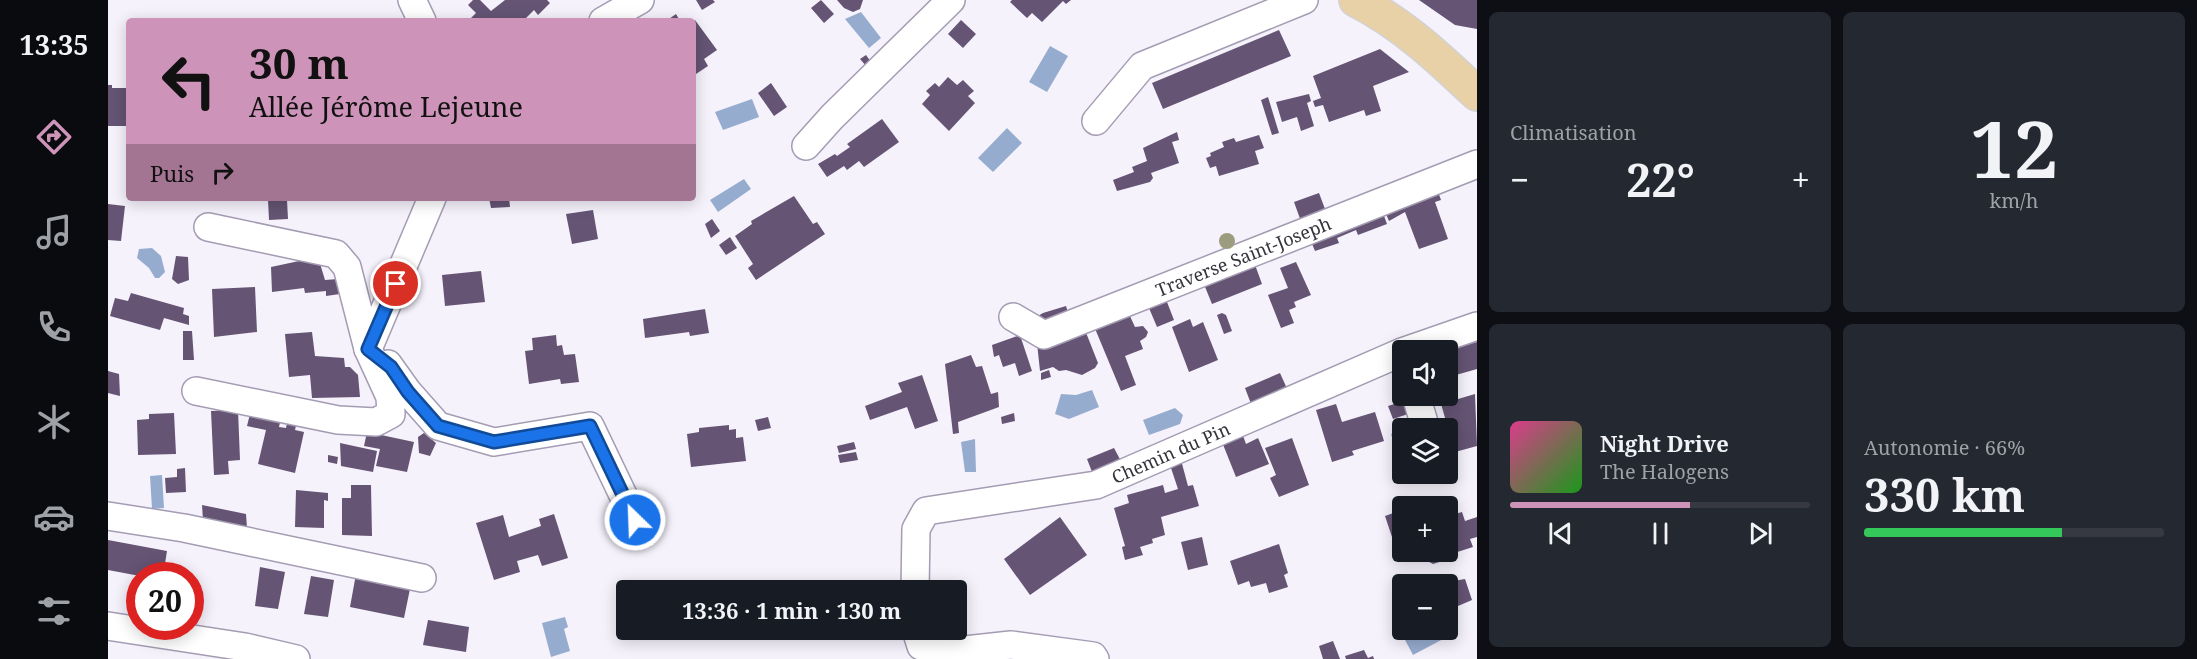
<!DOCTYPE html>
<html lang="fr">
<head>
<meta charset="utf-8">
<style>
	:root { --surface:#171b24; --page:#242831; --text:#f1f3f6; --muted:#9ea1a6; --line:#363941; --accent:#cd93b8 }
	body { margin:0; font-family:"Noto Serif",serif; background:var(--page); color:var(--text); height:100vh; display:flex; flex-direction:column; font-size:22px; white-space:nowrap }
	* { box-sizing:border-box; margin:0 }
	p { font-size:20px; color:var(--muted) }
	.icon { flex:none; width:33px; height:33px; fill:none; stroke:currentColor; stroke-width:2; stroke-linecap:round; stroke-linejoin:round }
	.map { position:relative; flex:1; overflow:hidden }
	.sheet { display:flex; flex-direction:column; gap:12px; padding:12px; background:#0d0f14; width:720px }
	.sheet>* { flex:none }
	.top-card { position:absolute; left:18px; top:18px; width:570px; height:183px; border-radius:6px; box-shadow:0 3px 15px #0003; background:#cd93b8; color:#111; overflow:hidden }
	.tools { position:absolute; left:1284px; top:340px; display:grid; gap:12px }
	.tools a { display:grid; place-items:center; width:66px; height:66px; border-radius:6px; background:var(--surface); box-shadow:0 3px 15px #0003; font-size:30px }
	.speed { position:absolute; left:18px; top:562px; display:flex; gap:12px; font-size:30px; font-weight:700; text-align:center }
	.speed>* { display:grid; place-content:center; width:78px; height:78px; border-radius:50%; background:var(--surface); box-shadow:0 3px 15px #0003; line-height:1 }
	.speed .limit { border:9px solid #d22; background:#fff; color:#111 }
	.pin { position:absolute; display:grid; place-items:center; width:51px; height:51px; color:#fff; margin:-26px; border:3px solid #fff; border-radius:50%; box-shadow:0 2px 6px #0007 }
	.me { position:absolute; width:66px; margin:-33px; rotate:336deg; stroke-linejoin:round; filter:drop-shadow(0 0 4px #0008) }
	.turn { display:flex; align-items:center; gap:21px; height:126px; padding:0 24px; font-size:27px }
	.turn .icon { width:78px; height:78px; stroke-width:2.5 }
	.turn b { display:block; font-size:42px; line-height:51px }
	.then { display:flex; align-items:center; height:57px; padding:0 24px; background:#0003; gap:12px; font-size:22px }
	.big { font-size:45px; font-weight:700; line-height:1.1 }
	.sheet .tile { flex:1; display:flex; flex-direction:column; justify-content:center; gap:9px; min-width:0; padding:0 21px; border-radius:9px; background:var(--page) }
	.sheet .dial { align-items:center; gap:0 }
	.dial b { font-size:78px; line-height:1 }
	.song { display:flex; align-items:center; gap:18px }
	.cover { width:72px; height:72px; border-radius:9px; background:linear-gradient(135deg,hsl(330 70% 55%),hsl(120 70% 35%)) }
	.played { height:6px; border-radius:3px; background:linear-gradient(90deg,var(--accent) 60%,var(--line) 60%) }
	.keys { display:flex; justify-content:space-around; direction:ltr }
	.heat { display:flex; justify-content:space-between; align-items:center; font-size:33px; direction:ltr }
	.charge { height:9px; border-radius:4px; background:linear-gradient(90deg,#34c759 66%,var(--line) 0) }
	.sheet .tiles { flex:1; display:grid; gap:12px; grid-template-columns:repeat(2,1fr) }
	.trip { position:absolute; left:508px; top:580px; width:351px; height:60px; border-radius:6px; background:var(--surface); box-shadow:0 3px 15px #0003; font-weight:700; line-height:60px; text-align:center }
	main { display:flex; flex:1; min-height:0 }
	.tab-bar { display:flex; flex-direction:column; width:108px; justify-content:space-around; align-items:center; background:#090b0e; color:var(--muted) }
	.tab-bar .icon { width:42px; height:42px }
	.tab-bar .on { color:var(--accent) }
	.tab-bar b { font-size:27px; color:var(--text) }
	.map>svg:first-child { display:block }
</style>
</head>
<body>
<main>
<nav class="tab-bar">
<b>13:35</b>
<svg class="icon on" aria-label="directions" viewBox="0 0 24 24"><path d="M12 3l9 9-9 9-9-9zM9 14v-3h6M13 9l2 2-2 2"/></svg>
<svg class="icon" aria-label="music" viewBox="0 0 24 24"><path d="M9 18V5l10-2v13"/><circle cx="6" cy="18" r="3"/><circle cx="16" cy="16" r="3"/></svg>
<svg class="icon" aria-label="phone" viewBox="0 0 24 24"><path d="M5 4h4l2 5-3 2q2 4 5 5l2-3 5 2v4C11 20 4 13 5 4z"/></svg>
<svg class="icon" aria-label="climate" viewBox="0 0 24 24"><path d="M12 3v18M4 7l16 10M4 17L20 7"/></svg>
<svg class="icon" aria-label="car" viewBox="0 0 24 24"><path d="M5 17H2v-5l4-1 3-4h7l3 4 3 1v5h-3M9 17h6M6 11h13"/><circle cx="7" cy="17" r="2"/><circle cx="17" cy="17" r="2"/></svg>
<svg class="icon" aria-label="filters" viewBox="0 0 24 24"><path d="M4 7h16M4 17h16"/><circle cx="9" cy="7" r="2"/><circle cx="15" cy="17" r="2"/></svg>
</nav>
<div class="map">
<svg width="1369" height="659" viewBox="0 0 1369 659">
	<rect width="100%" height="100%" fill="#f5f2fc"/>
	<!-- water -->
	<path fill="#96acce" d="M753,12L773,38L761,48L737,19Z
		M942,46L960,56L939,92L921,82Z
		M644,99L651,117L615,130L607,112Z
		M899,128L914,143L885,172L870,158Z
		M636,179L643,189L610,212L602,200Z
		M44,248L53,256L57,272L51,278H47L41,268L29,258L31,249Z
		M984,390L991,407L961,419L947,414L953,394L968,395Z
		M1067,408L1075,415L1072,424L1041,435L1035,420Z
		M1294,430V470L1283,434Z
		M867,439L868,472H857L853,442Z
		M54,475L56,508L44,509L42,476Z
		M457,617L460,627L456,629L462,651L443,657L434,623Z
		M1310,630H1333L1337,638L1305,655L1296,638Z"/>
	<!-- building -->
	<path fill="#655474" d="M365,0H372L383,11L397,0H439L442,3L430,15L426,10L415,21H360L368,13L360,5Z
		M588,0H605L607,2L594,10Z
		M713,0L726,14L716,23L703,8Z
		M729,0H755L752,9L745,12L736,8Z
		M904,0H963L958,4L955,1L934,22L924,13L919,18L902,2Z
		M1311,0H1369V29L1347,25Z
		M568,14L572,21H558Z
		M587,20L609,50L596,59L600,66L588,74L585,70Z
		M853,20L868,34L855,48L840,34Z
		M1171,30L1183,56L1055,109L1044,83Z
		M1272,49L1301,72L1265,86L1273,111L1258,116L1256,110L1221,122L1215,105L1207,107L1205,101L1213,98L1205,76Z
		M758,55L763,62L759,67L752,59Z
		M840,77L849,85L855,80L866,91L860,96L867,103L841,131L814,104L822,95L818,91L827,83L831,87Z
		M663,83L679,107L666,116L650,93Z
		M0,85H4V88H21V126H0Z
		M1201,94L1203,101L1199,103L1206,126L1193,131L1189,117L1174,122L1168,102Z
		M1160,97L1171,133L1164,135L1153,100Z
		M774,119L791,142L756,167L751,161L739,170L736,166L719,177L710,164L727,154L729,156L742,147L739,144Z
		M1069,132L1071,140L1064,142L1071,163L1043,173L1045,178L1042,182L1009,191L1005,180L1026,172L1024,167L1039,161L1035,148Z
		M1151,135L1156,148L1147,151L1151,164L1111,176L1108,166L1102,168L1098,158L1103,156L1102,153L1116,147L1114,142L1126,138L1128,142Z
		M1328,186L1333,200L1327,202L1340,239L1311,249L1297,212L1281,221L1275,207Z
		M1211,193L1217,209L1216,219L1195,227L1186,202Z
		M686,196L705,224L709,222L717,234L648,280L640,268L645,264L627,236L644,224L643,221Z
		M381,198H401L402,207L383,208Z
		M160,200H179L180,219L161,220Z
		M0,204L17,206L13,241L0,240Z
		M1273,208L1279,224L1250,235L1248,230L1229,238L1231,243L1207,251L1202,239Z
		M485,210L490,239L464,244L458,214Z
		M604,219L612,231L603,238L597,224Z
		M622,237L629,248L618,255L611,245Z
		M68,256L80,257L81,280L70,284L64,279Z
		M210,257L217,280L230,279L232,294L218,296V291L197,293L196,288L164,292L163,267Z
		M1146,262L1154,284L1104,304L1093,277Z
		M1188,262L1203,295L1186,302L1188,307L1181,310L1186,323L1173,328L1160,295L1180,288L1172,268Z
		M373,271L377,302L337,306L334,275Z
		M147,287L149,332L106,337L104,289Z
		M23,293L76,308L75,314L81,316V325L56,318L52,330L2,316L7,298L20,301Z
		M1059,302L1066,320L1049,327L1041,308Z
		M958,306L961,316L929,329L925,319L935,313Z
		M597,309L601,333L582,336L581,332L537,338L535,319Z
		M1114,313L1118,315L1124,331L1116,334L1109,315Z
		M1021,314L1027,327L1035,326L1040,332L1038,337L1032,341L1035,349L1017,356L1028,385L1013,391L983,319Z
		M1082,319L1085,327L1095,322L1110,360L1081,372L1064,327Z
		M975,325L990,363L987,368L974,375L958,370L951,371L945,367L932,371L929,343Z
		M75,331H84L86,360H75Z
		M204,332L207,356L236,358L237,367H242L250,375L252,397L204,398L202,375L181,377L177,334Z
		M448,335L449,346L454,345L456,355L467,354L471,382L453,384L452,379L421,384L417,351L425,350L424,338Z
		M912,335L924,371L911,376L907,363L895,367L891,355L886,357L884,345Z
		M1369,342V369L1348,375L1342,349Z
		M863,355L868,367L874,366L883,394L890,392L891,407L850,422L851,433L845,434L837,364Z
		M941,370L943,377L933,380V373Z
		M0,371L11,374L12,396L0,393Z
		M1172,373L1181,393L1145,409L1137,388Z
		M814,375L830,421L807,429L799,407L762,420L757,406L794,392L790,383Z
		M1367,394L1369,446L1347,452L1333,404Z
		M1302,399L1306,412L1285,419L1280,406Z
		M1228,404L1234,422L1267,412L1276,441L1244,451L1246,455L1224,462L1208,410Z
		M144,406L174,413L171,427L178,428L181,415L190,417L187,430L196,432L187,473L150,464L158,430L139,426Z
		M130,410L132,460L120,461L121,474L106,475L103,411Z
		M66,413L68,454L30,455L29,420L41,419V414Z
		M906,413L907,421L894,424L893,417Z
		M660,417L663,428L650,431L647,420Z
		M621,425V430L628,429V438L635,437L638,461L583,467L579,434L591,432V428Z
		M259,432L306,442L299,472L268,466L272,449L256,446Z
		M316,433L328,443L322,456L311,453L310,437Z
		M1134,433L1138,444L1150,438L1161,464L1128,477L1114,442Z
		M1184,438L1201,485L1171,497L1162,478L1168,475L1157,448Z
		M746,442L748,449L731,453L729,446Z
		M232,443L269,451L265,472L233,466Z
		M1006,448L1015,465L986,477L979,459Z
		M748,452L750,460L732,463L730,455Z
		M220,455L230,457L229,464L220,462Z
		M1073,460L1080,486L1085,485L1091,506L1053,517L1057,535L1044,539L1045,543L1032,547L1035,555L1017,560L1014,547L1017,546L1006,508L1021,503L1019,495L1055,485L1057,493L1070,489L1062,465Z
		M77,468L78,492L58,493L57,478L69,477V469Z
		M243,485H263L264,536L234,535V498H243Z
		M188,490L220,493V501L216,500V528L187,527Z
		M1319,502L1328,507H1306Z
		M94,505L138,514L139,528L95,520Z
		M1294,510V548L1286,543L1277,516Z
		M1354,512L1357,521L1369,517V537L1362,539L1365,547L1343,554L1344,558L1325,564L1302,552H1340V516Z
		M446,514L460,558L434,566L430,555L409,561L412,572L386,580L368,523L395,515L401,537L433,526L431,519Z
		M952,517L979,555L922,595L896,559Z
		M1094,537L1100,565L1080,570L1073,542Z
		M0,540L59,551L55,576H32L0,570Z
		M1171,544L1180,573L1176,575L1180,587L1161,593L1158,583L1143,587L1141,581L1130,585L1122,561Z
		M152,567L177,572L170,609L147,606Z
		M248,574L303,584L296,618L242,607Z
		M203,576L226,580L220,617L196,614Z
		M1357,579L1364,600L1343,609L1340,603V585L1328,584Z
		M320,620L361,627L358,652L315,645Z
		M1225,641L1232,659H1215L1211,646Z
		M1256,650L1260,658L1265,656L1266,659H1238L1237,656Z"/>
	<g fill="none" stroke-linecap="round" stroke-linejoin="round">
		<!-- minor casing -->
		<g stroke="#a49cb3" stroke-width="30">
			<g id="minor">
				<path d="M304,0L314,21"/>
				<path d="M495,21L532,0"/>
				<path d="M988,121L1034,66L1196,0"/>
				<path d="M698,146L724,117L843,0"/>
				<path id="s1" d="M905,317L936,335L1369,164"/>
				<path d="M260,349L324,198"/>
				<path d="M1297,351L1369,326"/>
				<path d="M280,364L300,392L330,426L386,442L482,426L527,520"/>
				<path d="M88,391L230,420L268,422L283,414L282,397L260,349L239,267L228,254L100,227"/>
				<path d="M1308,396L1318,429"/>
				<path d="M0,516L76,528L314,578"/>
				<path id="s2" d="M807,591L808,529L818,511L988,485L1294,352"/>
				<path d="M0,626L137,647L188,659"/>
				<path d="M808,630L813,646L829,653L903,645L985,656L987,659"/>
			</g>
		</g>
		<!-- major casing -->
		<g stroke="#d3d2d4" stroke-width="36">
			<path id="major" d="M1248,0C1295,24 1331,58 1369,94"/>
		</g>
		<!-- minor -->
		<use href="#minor" stroke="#fff" stroke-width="27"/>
		<!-- major -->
		<use href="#major" stroke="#e8d0a7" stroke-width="33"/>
	</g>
	<!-- trees -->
	<circle fill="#9c9c7e" cx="1119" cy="241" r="8"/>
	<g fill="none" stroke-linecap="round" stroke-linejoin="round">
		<!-- route casing -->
		<g stroke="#114b97" stroke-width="15">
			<path id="route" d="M288,284L260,349L283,367L300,392L330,426L386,442L482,426L527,520"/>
		</g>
		<!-- route -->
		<use href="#route" stroke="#1a73e8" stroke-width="10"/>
	</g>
	<g text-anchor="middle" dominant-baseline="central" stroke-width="6" stroke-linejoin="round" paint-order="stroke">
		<!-- street labels -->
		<g font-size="18" fill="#36333c" stroke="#fff">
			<text stroke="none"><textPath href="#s1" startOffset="250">Traverse Saint-Joseph</textPath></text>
			<text stroke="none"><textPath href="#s2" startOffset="336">Chemin du Pin</textPath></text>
		</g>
	</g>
</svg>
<div class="tools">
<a><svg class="icon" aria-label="sound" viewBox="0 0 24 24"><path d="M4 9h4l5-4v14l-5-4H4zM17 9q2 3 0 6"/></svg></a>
<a><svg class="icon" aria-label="layers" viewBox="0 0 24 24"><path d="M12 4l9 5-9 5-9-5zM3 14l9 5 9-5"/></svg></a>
<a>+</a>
<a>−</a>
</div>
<div class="speed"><div class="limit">20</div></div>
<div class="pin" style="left:288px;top:284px;background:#d93025"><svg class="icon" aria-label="arrive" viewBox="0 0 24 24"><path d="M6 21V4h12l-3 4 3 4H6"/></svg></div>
<svg class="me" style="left:527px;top:520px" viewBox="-20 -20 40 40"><circle r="17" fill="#1a73e8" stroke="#fff" stroke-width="3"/><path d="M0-11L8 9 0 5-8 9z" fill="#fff"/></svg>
<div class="trip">13:36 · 1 min · 130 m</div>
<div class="top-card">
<div class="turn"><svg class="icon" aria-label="left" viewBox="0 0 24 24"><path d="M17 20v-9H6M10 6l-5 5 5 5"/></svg><div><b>30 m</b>Allée Jérôme Lejeune</div></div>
<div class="then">Puis<svg class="icon" aria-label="right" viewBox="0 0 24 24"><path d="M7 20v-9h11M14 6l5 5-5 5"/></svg></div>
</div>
</div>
<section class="sheet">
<div class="tiles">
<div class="tile"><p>Climatisation</p>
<div class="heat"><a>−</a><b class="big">22°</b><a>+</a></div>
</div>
<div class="tile dial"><b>12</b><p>km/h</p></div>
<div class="tile">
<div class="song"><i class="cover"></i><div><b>Night Drive</b><p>The Halogens</p></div></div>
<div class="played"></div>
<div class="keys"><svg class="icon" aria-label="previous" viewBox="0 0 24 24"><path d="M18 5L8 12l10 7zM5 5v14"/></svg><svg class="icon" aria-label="pause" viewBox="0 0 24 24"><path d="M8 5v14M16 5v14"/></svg><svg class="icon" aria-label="next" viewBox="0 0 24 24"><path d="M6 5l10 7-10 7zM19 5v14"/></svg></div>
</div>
<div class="tile"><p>Autonomie · 66%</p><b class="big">330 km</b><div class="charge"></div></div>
</div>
</section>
</main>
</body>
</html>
